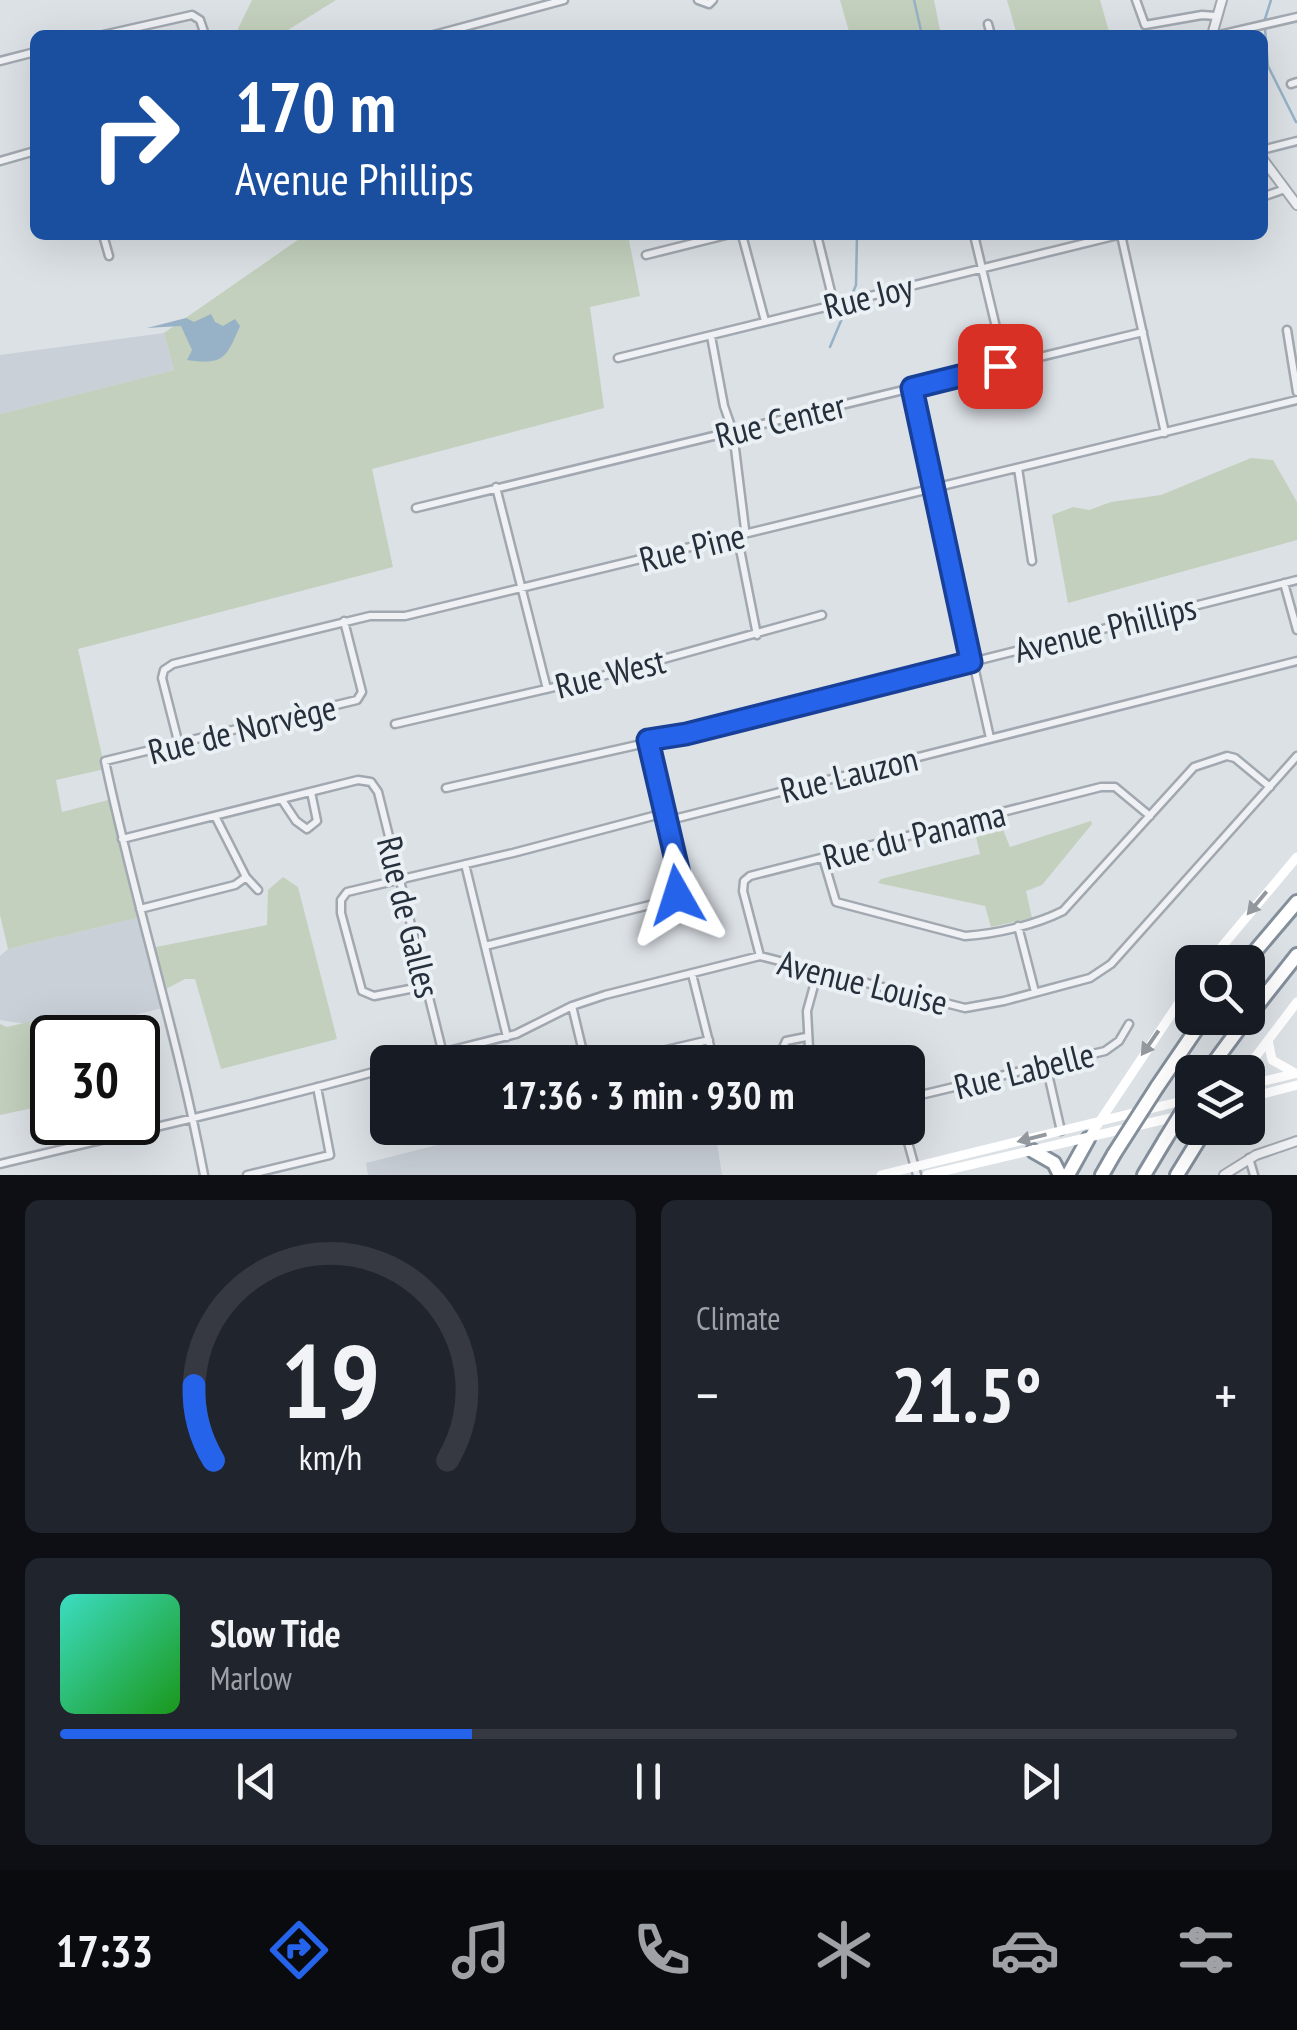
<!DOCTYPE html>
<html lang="en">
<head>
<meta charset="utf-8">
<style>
	:root { --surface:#171b24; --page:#20242c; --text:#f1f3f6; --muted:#9ea1a6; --line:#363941; --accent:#2563eb }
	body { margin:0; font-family:"PT Sans Narrow",sans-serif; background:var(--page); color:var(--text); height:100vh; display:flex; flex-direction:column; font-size:38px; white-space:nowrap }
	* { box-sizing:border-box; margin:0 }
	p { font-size:32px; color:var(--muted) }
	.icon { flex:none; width:55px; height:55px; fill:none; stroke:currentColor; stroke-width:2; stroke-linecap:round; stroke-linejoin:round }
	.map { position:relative; height:1175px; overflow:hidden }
	.drawer { display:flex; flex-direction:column; gap:25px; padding:25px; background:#0d0f14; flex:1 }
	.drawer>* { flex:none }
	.hud { position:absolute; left:30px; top:30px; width:1238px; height:210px; border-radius:15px; box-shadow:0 10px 40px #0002; background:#1a4fa0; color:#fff; overflow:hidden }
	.fabs { position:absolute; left:1175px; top:945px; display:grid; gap:20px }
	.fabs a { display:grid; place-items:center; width:90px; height:90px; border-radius:15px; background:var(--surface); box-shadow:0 10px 40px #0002; font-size:50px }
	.speed { position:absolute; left:30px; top:1015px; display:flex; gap:20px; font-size:50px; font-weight:700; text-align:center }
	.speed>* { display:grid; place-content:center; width:130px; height:130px; border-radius:50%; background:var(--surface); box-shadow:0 10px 40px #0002; line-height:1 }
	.speed .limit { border:5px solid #111; border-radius:15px; background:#fff; color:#111 }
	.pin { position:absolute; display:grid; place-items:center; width:85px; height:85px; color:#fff; margin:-42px; border-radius:20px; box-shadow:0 5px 15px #0006 }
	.me { position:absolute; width:110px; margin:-55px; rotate:354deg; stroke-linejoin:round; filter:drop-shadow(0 0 8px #0008) }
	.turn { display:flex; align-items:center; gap:35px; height:210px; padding:0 40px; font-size:45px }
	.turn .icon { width:130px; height:130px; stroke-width:2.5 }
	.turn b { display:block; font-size:70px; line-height:85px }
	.big { font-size:75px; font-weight:800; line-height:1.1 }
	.drawer .tile { flex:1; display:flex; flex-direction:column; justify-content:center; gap:15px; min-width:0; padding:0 35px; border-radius:15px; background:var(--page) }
	.drawer .dial { align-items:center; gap:0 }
	.dial svg { height:260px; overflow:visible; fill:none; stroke:var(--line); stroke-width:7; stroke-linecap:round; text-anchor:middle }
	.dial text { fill:var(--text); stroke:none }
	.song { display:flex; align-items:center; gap:30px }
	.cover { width:120px; height:120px; border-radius:15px; background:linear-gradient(135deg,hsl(170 70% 55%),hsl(120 70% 35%)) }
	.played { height:10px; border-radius:5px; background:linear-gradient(90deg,var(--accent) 35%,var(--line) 35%) }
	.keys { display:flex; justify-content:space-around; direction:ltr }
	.heat { display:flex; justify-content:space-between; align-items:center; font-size:55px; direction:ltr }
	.drawer .tiles { flex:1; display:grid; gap:25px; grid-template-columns:1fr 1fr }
	.tile:last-child { grid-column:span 2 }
	.trip { position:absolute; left:370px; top:1045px; width:555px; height:100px; border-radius:15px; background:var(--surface); box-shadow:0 10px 40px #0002; font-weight:800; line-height:100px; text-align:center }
	.tab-bar { display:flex; height:160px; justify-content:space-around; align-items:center; background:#090b0e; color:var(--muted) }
	.tab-bar .icon { width:70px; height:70px }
	.tab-bar .current { color:var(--accent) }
	.tab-bar b { font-size:45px; color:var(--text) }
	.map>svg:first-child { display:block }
</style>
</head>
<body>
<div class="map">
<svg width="1297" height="1175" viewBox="0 0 1297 1175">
	<rect width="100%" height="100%" fill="#dce1e6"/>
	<!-- built -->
	<path fill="#cad0d8" d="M164,333L174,370L0,414V355Z
		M141,917L162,1008L58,1035L47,1027L0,1020V956L8,949Z
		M504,1128H724L725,1132L717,1143L722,1175H368L366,1163Z"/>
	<!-- green -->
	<path fill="#c3d0bd" d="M252,0H336L280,35H235Z
		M840,0H934L941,35H850Z
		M1007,0H1100L1110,35H1017Z
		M305,235H628L640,296L590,307L604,408L372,469L393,567L78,649L105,769L56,780L62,812L112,799L141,917L8,949L0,915V414L174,370L164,333Z
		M1251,458L1273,460L1297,502V540L1068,603L1052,515L1073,507L1089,510L1111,502L1161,495Z
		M998,817L1010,847L1091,821L1092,824L1042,885L1026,891L1032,918L991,927L985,906L878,883L881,879L980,854L973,824Z
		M283,877L298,887L337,1039L221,1069L195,979H185L166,989L151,948L267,925L268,890Z
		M37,1020L57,1037L52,1038V1104L0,1115V1024L7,1027Z"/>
	<!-- water -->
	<path fill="#97b1c6" d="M211,314L215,322L223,326L235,319L240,326C226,359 223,365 187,360L192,350L181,326L147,328L186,318L194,322Z"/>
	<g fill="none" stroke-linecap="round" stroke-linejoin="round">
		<!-- stream -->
		<path stroke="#97b1c6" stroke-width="2.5" d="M914,0L922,35
			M1265,19L1271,0
			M1265,29L1268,66L1296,122
			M830,347L856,285L857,235"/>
		<!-- minor casing -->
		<g stroke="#a2a8b0" stroke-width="11">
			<path id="minor" d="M698,0L709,4L713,0
				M1136,0L1145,25L1202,15L1216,16
				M988,24L991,35
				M103,35L192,15L200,20L205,35
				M434,35L564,0
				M1219,35L1297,17
				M0,61L35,52
				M1291,84L1297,82
				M1262,150L1297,141
				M0,161L35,151
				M1262,197L1285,189
				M103,235L109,256
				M742,235L765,321
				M817,235L834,304
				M974,235L1005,365
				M1121,235L1165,433
				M646,255L726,235
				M1287,330L1297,392
				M711,336L724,406L733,432L745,529L739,544L757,635
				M618,358L1118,235
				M912,388L990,738
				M1018,468L1032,561
				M496,487L547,689
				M416,508L1143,332
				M1284,583L1297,630
				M395,724L602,676L822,615
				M179,745L162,678L164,670L173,664L370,616H405L1297,400
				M446,788L686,734L1297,580
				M282,800L296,821L307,829L317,821L311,792
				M215,816L246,877L258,890
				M122,839L358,780L371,782L378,792L445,1062
				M823,858L836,902L965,936C996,934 1035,925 1063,911L1194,767L1227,756L1235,758L1270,787
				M465,864L507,1037
				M140,909L235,885L246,877
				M1018,926L1035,992
				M485,946L666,901L677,895L681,882L648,740
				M760,956L743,891L744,881L750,876L1101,787H1115L1150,816
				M692,974L714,1062
				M425,986L374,996L362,991L341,913V900L347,892L513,853L657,815L674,819L1297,661
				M572,1006L584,1056L589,1062
				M806,1037L786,1041L782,1050L790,1056L809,1048L807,1011L818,971
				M405,1062L516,1034L572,1006L605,995L760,956L965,1008L1004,1001L1090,978L1111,964L1297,756
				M615,1062L709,1040
				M1046,1065L1061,1131
				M379,1071L388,1108
				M908,1098L1105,1051L1119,1041L1129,1024
				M729,1128L739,1138L786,1128
				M904,1128L917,1175
				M1249,1158L1254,1175
				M0,1164C129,1133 260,1104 388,1068
				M204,1175C178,1036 134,900 105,761L357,700L362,692L344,621
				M247,1175L330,1155L317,1087"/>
		</g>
		<!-- tertiary casing -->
		<g stroke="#a2a8b0" stroke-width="12">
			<path id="tertiary" d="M1212,35L1222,0
				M1262,158L1297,205
				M1224,1175L1256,1155L1297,1141"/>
		</g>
		<!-- motorway casing -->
		<g stroke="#848f9c" stroke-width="18">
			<path id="motorway" d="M1246,962L1297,902
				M1248,1017L1297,955
				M1207,1072L1247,1018
				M1157,1087L1204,1018
				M1033,1151L1054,1163L1060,1175
				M1068,1175L1088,1139
				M1102,1175L1114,1154
				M1144,1175L1165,1140
				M1177,1175L1206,1128"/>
		</g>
		<!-- minor -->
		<use href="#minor" stroke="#eff1f5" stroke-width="6"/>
		<!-- tertiary -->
		<use href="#tertiary" stroke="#eff1f5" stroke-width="8"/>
		<!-- secondary -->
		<path stroke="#fff" stroke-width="9" d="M1209,962L1297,857
			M1268,1040L1272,1060L1295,1073
			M1244,1072L1297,1002
			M1248,1085L1297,1073
			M1248,1098L1297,1085
			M1088,1139L1192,983
			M881,1175L1190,1099
			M927,1175L1192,1113"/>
		<!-- motorway -->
		<use href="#motorway" stroke="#fff" stroke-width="12"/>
		<!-- motorway-bridge casing -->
		<g stroke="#848f9c" stroke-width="18" stroke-linecap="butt">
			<path id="motorway-bridge" d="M1165,1140L1192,1096
				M1114,1154L1157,1087"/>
		</g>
		<!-- motorway-bridge -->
		<use href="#motorway-bridge" stroke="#fff" stroke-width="12"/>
	</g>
	<!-- one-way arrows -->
	<defs><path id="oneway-solid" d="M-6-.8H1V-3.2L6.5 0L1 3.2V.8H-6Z" transform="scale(2.5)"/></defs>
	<g fill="#92989e">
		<use href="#oneway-solid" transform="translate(1257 903) rotate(130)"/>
		<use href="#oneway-solid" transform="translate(1150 1043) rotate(125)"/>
		<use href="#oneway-solid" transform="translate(1032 1138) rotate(166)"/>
	</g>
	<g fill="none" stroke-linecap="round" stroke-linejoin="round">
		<!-- route casing -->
		<g stroke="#184099" stroke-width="25">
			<path id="route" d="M677,895L681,882L648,740L686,734L971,662L912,388L1000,366"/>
		</g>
		<!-- route -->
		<use href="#route" stroke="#2563eb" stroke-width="18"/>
	</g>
	<g text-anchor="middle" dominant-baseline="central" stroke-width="8" stroke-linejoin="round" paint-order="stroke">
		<!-- street labels -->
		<g font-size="35" fill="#26303c" stroke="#ebf0f4">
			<text transform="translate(868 296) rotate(-14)">Rue Joy</text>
			<text transform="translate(780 420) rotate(-14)">Rue Center</text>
			<text transform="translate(692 547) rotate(-14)">Rue Pine</text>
			<text transform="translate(1105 628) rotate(-14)">Avenue Phillips</text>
			<text transform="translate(610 673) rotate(-14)">Rue West</text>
			<text transform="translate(242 729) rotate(-14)">Rue de Norvège</text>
			<text transform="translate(849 774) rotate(-14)">Rue Lauzon</text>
			<text transform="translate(914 835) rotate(-14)">Rue du Panama</text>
			<text transform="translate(409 917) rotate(76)">Rue de Galles</text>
			<text transform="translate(863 982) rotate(14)">Avenue Louise</text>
			<text transform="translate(1024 1070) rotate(-14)">Rue Labelle</text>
		</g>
	</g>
</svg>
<div class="fabs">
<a><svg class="icon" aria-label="search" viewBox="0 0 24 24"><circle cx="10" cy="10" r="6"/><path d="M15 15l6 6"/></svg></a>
<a><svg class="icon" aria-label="layers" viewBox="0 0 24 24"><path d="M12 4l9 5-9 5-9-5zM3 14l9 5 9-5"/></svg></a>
</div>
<div class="speed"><div class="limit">30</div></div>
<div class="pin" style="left:1000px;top:366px;background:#d93025"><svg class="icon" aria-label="arrive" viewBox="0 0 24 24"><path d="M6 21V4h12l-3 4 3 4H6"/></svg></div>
<svg class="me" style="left:677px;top:895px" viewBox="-20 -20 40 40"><path d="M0-17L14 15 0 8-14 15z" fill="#2563eb" stroke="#fff" stroke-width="4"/></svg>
<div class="trip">17:36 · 3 min · 930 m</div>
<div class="hud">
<div class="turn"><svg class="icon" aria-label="right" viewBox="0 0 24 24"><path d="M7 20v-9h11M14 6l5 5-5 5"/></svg><div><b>170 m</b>Avenue Phillips</div></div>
</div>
</div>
<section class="drawer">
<div class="tiles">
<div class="tile dial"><svg viewBox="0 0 100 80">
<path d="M14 69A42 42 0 1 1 86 69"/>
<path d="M14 69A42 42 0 0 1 8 46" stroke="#2563eb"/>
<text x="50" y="56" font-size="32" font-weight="700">19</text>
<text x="50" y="72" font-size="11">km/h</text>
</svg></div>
<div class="tile"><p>Climate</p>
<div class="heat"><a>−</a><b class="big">21.5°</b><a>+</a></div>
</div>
<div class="tile">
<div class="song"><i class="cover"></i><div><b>Slow Tide</b><p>Marlow</p></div></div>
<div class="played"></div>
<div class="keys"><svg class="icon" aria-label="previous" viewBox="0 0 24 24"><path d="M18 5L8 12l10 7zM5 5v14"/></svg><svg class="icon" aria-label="pause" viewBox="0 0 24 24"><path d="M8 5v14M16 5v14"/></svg><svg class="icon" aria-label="next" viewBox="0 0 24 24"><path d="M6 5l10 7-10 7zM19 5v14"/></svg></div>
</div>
</div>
</section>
<nav class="tab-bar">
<b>17:33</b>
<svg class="icon current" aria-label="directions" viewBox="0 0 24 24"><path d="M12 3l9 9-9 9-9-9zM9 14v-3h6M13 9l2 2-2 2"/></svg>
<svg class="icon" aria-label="music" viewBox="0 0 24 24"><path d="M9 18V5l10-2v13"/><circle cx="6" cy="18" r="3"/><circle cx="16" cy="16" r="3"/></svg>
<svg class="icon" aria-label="phone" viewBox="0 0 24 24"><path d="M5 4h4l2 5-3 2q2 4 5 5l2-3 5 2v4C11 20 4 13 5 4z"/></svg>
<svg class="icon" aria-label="climate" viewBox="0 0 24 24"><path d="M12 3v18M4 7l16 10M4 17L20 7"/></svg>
<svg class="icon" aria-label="car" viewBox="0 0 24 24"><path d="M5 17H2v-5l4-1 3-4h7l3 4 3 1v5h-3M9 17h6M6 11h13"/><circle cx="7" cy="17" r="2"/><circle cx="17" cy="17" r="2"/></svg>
<svg class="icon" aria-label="filters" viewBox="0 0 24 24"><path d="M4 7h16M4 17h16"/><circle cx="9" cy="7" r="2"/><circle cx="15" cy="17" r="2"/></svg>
</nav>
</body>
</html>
